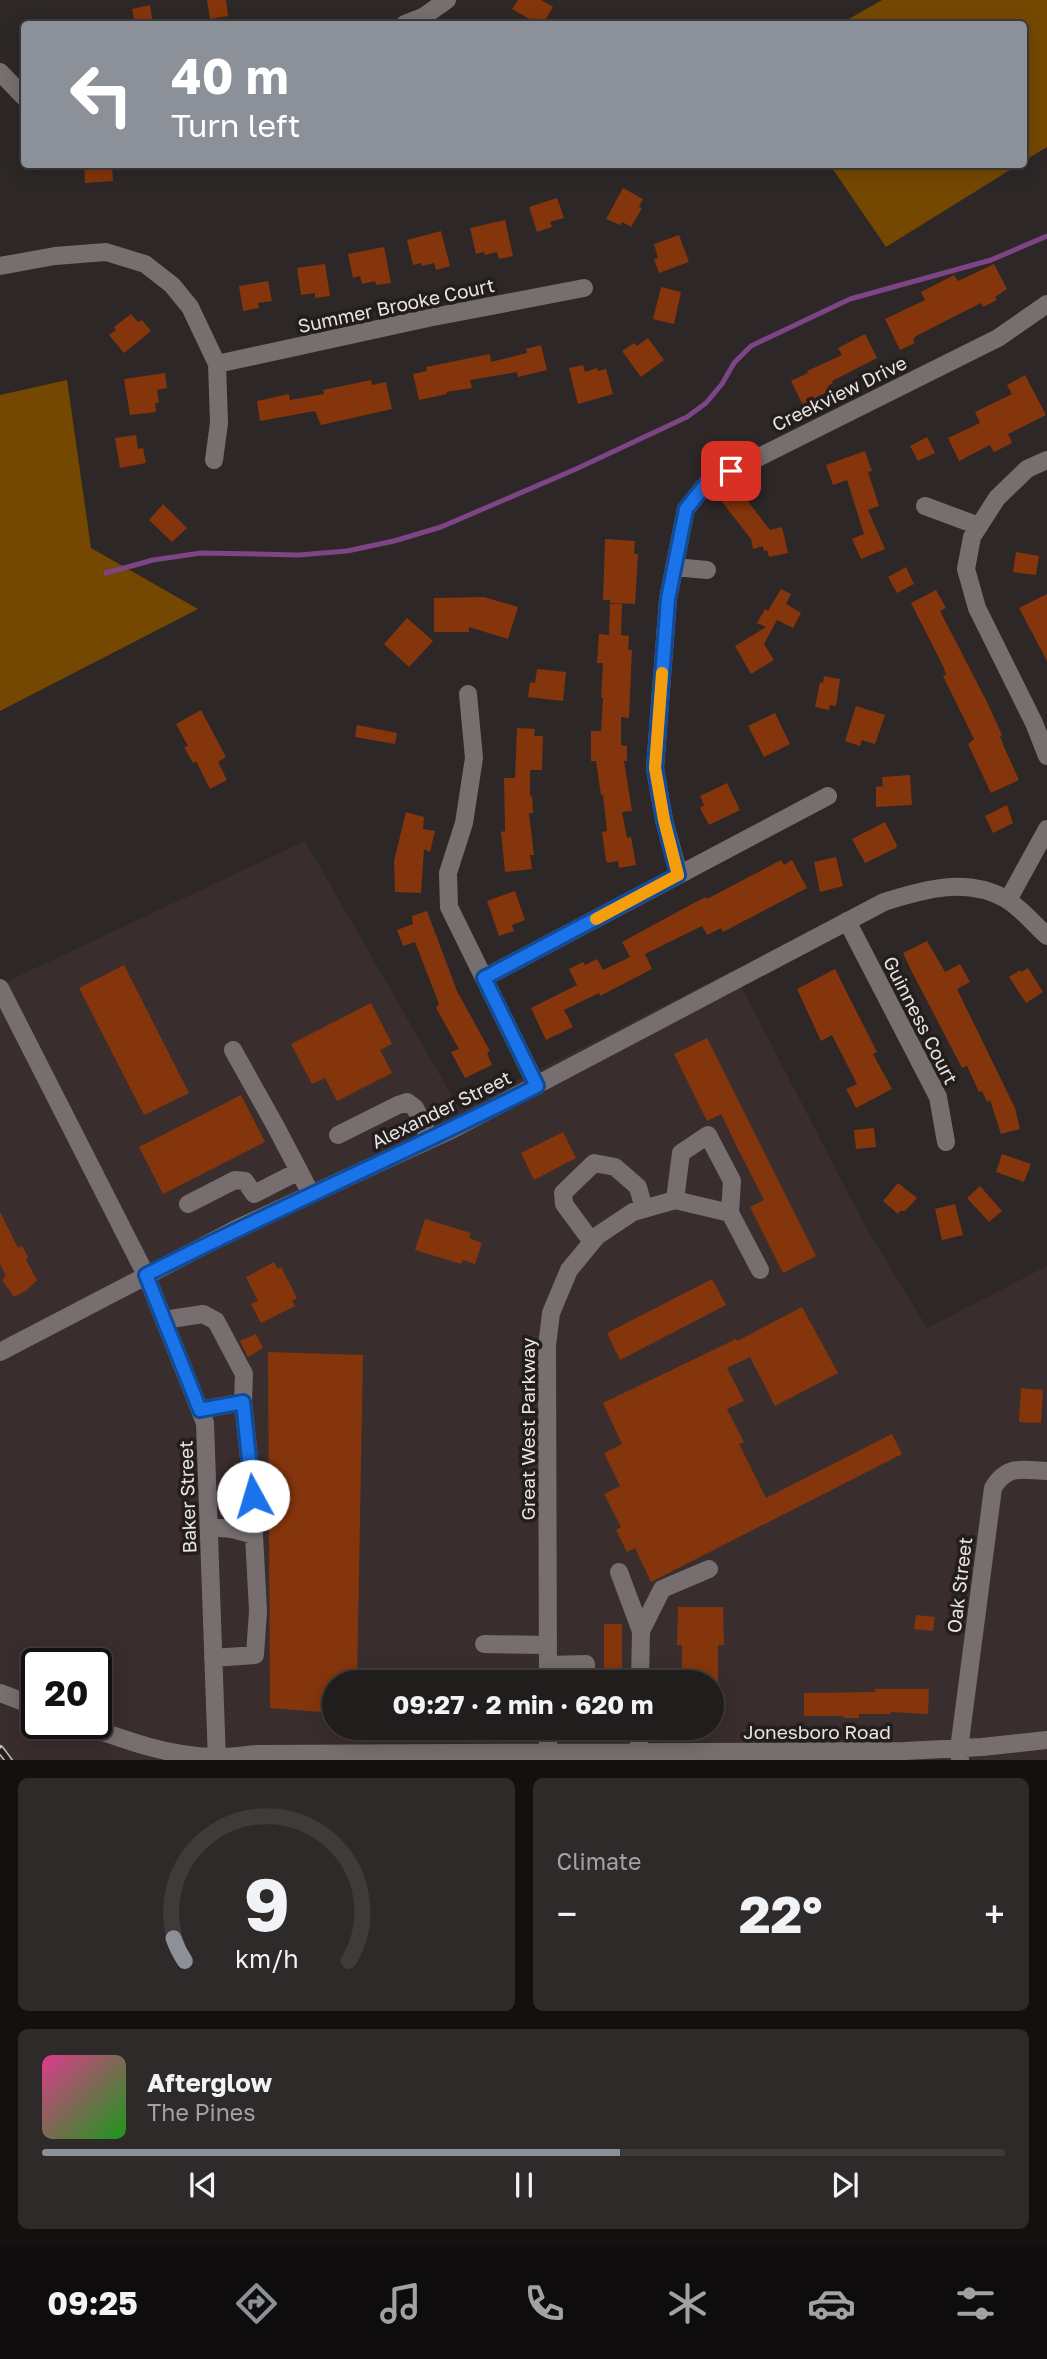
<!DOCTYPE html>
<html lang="en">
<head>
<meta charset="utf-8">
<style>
	:root { --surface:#221d1d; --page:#2e2a2a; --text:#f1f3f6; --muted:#a2a2a4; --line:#3f3b3b; --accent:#8c9099 }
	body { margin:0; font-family:"Golos Text",sans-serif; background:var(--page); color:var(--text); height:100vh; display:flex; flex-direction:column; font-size:26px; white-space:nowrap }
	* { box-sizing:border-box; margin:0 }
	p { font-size:23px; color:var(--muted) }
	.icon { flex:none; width:38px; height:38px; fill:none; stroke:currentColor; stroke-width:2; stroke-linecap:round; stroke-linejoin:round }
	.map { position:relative; height:1760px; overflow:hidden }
	.sheet { display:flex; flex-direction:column; gap:18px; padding:18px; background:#131010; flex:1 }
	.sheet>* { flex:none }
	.top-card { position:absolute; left:21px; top:21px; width:1006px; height:147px; border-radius:7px; box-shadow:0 4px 18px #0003,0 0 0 2px var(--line); background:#8c9099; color:#fff; overflow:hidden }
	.speed { position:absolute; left:21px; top:1648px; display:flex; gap:14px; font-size:35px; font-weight:700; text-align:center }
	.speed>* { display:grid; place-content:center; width:91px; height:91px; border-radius:50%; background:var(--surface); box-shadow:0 4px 18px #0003,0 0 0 2px var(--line); line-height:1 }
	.speed .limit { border:4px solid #111; border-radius:10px; background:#fff; color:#111 }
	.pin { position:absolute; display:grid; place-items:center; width:60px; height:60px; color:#fff; margin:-30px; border-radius:14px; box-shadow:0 4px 10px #0006 }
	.me { position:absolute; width:77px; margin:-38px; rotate:354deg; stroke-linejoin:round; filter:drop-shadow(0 0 5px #0008) }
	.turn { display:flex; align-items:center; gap:24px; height:147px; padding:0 35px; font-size:32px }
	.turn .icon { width:91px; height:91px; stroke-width:2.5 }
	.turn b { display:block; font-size:49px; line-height:60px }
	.big { font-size:52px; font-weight:700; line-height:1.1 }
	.sheet .card { flex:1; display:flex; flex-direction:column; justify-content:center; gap:10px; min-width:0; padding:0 24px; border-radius:10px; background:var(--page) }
	.sheet .dial { align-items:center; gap:0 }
	.dial svg { height:182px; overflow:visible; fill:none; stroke:var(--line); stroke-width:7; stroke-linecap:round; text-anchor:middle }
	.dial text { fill:var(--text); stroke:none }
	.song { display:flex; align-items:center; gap:21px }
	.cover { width:84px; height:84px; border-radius:10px; background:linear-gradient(135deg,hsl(330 70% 55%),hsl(120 70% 35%)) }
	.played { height:7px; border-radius:4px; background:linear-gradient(90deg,var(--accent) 60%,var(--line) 60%) }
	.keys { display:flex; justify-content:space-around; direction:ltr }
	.heat { display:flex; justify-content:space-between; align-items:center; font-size:38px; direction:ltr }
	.sheet .tiles { flex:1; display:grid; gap:18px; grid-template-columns:1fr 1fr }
	.card:last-child { grid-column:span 2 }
	.trip { position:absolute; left:322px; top:1670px; width:402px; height:70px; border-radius:35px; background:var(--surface); box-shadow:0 4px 18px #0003,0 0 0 2px var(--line); font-weight:700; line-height:70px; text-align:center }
	.menu { display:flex; height:112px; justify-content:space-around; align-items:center; background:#0e0c0c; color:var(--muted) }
	.menu .icon { width:49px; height:49px }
	.menu .active { color:var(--accent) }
	.menu b { font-size:32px; color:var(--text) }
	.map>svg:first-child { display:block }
</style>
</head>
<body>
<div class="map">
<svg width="1047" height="1761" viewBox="0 0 1047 1761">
	<rect width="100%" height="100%" fill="#2d2727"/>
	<!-- built -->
	<path fill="#3a2d2e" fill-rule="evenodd" d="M305,841L460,1110L733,970L862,1220L927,1328L1047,1266V1760L0,1761V987L8,981ZM37,1664H96V1724H37ZM334,1682H712V1727H334Z"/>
	<!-- forest -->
	<path fill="#744800" d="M882,0H1047V147L1024,161V24H840Z
		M830,165H1018L886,247Z
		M67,380L91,548L198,609L0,711V395Z"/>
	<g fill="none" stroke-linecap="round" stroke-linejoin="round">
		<!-- stream -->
		<path stroke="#7d4486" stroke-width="5" d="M106,573L153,560L201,553L299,555L347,551L394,541L441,527L576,469L687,417L706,403L722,384L734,363L751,346L850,299L991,260L1047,236"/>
	</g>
	<!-- building -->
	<path fill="#85350b" d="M207,0H226L228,16L210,19Z
		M518,0H541L553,7L543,24L533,18L531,20L512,9Z
		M150,5L153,24H135L132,9Z
		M84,164H112L113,181L85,183Z
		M623,188L643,199L639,207L642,208L631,227L622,222L620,225L606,219Z
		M557,198L564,218L550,222L552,227L537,232L529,207Z
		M505,220L513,256L499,259L497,252L485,255L484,252L476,254L470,228Z
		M441,231L450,266L436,270L434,263L422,266L421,263L413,265L407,240Z
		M679,235L689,262L659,273L654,259L658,258L654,244Z
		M384,247L391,283L376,285L375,281L362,284L360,276L353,278L348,254Z
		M325,264L330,296L315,298V293L301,295L297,268Z
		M994,264L1007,289L995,297L997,300L983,307L981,303L916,336L913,340L915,343L900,350L885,319L925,300L921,292L954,275L958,281Z
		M268,281L272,301L258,303L259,308L243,311L239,286Z
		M661,287L681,292L674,324L653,319Z
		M131,314L138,322L142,320L151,331L124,353L109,335L116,330L114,327Z
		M865,334L877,358L832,381L833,383L828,386L830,390L803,405L791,381L808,373L807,371L842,355L838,348Z
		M648,338L664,360L641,377L622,351L634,343L637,346Z
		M541,345L547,370L518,377L517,372L470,380L472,388L446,392L447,394L419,400L413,374L427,371L426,367L490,354L491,362L527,353L526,349Z
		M583,365L585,372L597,368L598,371L606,369L613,394L578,404L569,368Z
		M165,373L167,388L157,390L159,402L155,404L156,412L130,415L124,379Z
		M1025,375L1046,415L1008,434L1012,443L994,452L990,445L959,461L948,438L980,423L975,412L1012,394L1007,385Z
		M371,380L372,385L386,382L392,409L321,425L315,411L260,421L257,401L289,394L290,400L324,394L323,390Z
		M136,435L138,449L143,448L146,463L120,468L115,438Z
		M927,437L935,453L918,461L910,446Z
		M865,451L872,471L868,472L879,506L868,510L885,549L861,559L852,539L864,534L847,480L833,485L826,465Z
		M739,490L770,530L782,527L788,553L769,557L767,550L764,551L763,546L753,549L751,539L722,502Z
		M163,504L187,528L172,542L149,520Z
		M605,539L635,541L634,554H638L635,604L610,603V600H603Z
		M1016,552L1039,556L1036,575L1013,572Z
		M906,567L914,584L897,593L888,577Z
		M781,589L791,594L786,604L801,613L793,628L777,620L764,644L774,660L751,674L735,646L766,627L757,623L765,609L768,611Z
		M936,590L946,608L940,611L988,704L1002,735L1000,736L1004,747L1019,780L991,793L968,744L974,739L943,676L946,675L944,668L911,603Z
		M1047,594V661L1019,608Z
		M484,597L518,607L508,639L469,627V632H434V598Z
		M610,604H622L621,635L629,636L628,650H632L629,718L621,717V745L627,746V761H624L632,811L622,812L627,838L631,837L636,865L619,868L618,861L608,863L606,861L602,832L607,831L603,795H601L596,761H591V731H601L603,698H601L603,663H597L599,634L609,635Z
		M407,618L433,641L409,667L384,644Z
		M537,669L566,672L563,701L528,697L530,682L535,683Z
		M824,676L840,679L836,706L830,705L829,710L815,707L820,682L823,683Z
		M856,706L885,715L875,744L862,740L860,746L845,741Z
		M201,710L226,757L218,762L227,780L210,789L196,761L193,763L184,747L188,746L176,724Z
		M775,713L790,744L764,757L748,726Z
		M357,725L397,733L395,744L355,737Z
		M517,728L535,729L534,736H543L542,770H530V797L532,796L533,813H529L534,855H530L532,869L505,872L501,832L505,831L504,778H515Z
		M910,775L912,805L876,807V787L883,786L882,777Z
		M727,783L740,810L709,825L700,808L704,805L700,796Z
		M1007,805L1013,823L993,833L985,816Z
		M406,812L424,817L423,829L435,831L430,852L424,849L421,893L395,892L394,861Z
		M885,822L897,845L896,848L865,863L852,839Z
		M836,857L843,886L820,892L814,862Z
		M781,860L784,865L792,860L807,888L723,932L721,928L707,935L702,926L645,954L652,969L600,996L599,993L564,1010L573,1027L546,1040L531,1008L577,985L569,969L583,962L585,965L597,959L603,970L630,957L622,942L692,904L706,897L707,899Z
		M515,891L525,920L512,925L514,931L499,936L487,901Z
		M427,911L457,991L490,1051L487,1053L492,1065L465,1078L451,1052L459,1049L436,1008L439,1004L415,942L403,946L397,930L413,924L412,916Z
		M927,941L945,972L960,964L970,982L957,989L1015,1108L1020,1129L1001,1134L990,1100L987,1102L982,1091L979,1092L967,1066L962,1068L911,970L903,953Z
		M124,965L189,1093L144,1115L79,988Z
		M1028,968L1043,992L1026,1003L1009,977L1020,970L1021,972Z
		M835,969L877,1052L873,1054L892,1089L856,1108L846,1089L857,1084L832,1035L821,1041L797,989Z
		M371,1003L392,1044L380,1050L392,1073L337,1101L325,1078L312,1084L291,1044Z
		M707,1038L816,1256L783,1273L750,1207L764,1200L737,1147L721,1114L707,1121L674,1054Z
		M241,1095L265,1142L163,1194L139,1147Z
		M874,1128L876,1147L856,1149L854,1130Z
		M563,1132L576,1158L534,1180L521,1153Z
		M1002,1154L1031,1164L1024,1182L996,1172Z
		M898,1183L917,1198L905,1211H900L898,1214L883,1201Z
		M980,1186L1002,1211L989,1222L967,1198Z
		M955,1204L963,1235L942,1240L935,1209Z
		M0,1212L18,1248L22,1246L28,1257L26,1260L37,1280L27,1290L14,1297L2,1280L6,1276L0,1264Z
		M425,1219L471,1233L469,1238L482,1243L475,1264L463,1260L461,1264L415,1250Z
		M274,1262L278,1269L281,1267L297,1298L292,1301L295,1306L261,1323L251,1304L258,1301L246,1277Z
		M712,1279L726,1305L620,1360L607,1333Z
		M802,1307L838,1373L775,1406L750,1357L727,1368L744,1401L727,1409L744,1442L739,1444L766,1498L892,1434L902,1454L651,1582L635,1548L627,1552L616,1530L621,1527L604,1494L620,1486L604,1453L622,1444L603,1403L736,1339L737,1341Z
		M256,1334L263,1348L248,1357L240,1341Z
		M268,1352L363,1355L357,1682H334V1713L270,1708Z
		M1021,1388L1043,1390L1041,1423L1019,1422Z
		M678,1607H723L724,1645H718V1682H682V1645H677Z
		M916,1615L935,1617L933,1631L914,1629Z
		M604,1624H622V1682H604Z
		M875,1689H929L928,1714L891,1712V1714H859V1718H844V1716H804V1693L875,1692Z"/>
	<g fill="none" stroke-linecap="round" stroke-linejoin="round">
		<!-- minor -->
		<path stroke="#776f6f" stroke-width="18" d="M405,24L423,17L447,0
			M0,72L24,97
			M0,266L55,256L106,252L145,264L172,285L190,307L217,364L219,423L214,460
			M217,364L428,318L584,288
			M1047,460L1027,469L997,498L972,537L966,569L977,608L1034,723L1047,756
			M925,506L979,526
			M674,567L707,570
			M468,694L474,758L464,823L448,873L449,907L537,1086
			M679,875L664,820L655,768L668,599L686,509L707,483L998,338L1047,304
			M1008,900L1047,829
			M847,921L938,1097L946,1142
			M484,978L828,796
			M0,988L146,1275L205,1423L217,1761
			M233,1050L276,1127L311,1194
			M338,1135L398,1105L407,1102L415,1108L430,1139
			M675,1200L681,1153L708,1135L732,1181L730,1213
			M188,1204L235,1180L245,1181L254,1194L299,1171
			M592,1242L564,1204L563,1193L594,1163L615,1167L638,1187L644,1209
			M164,1320L203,1314L216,1321L244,1374L243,1402
			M0,1352L238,1228L453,1129L884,902C925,889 967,877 1006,899C1021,908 1034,924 1047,936
			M200,1410L243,1402L253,1496L254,1535
			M209,1527L232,1529L254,1535L258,1611L255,1655L213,1658
			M619,1572L641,1631L640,1682
			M641,1631L662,1589L709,1569
			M484,1644L548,1645
			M548,1665L586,1664V1682
			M548,1682L547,1346L551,1313L569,1270L597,1236L633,1212L675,1200L730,1213L760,1270
			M0,1693L37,1707
			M81,1724C125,1740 167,1756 214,1757C228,1758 243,1755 258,1754L904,1751L982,1747L1047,1740
			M548,1727V1761
			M639,1754V1727
			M960,1759L959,1749L993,1488C1007,1464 1022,1470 1047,1471"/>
		<!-- rail casing -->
		<g stroke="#bfbbbb" stroke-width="8">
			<path id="rail" d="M0,1749L9,1761"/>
		</g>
		<!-- rail -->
		<use href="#rail" stroke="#231d1d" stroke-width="5" stroke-dasharray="16" stroke-linecap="butt"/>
	</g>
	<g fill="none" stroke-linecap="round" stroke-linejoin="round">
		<!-- route casing -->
		<g stroke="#114b97" stroke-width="18">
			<path id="route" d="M253,1496L243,1402L200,1410L146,1275C275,1209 408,1152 537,1086L484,978L678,875L664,820L655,768L668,599L686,509L707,483L731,471"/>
		</g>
		<!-- route -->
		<use href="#route" stroke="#1a73e8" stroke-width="12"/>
		<!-- slow -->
		<path stroke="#f59e0b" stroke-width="12" d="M596,919L678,875L664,820L655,768L662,673"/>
	</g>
	<g text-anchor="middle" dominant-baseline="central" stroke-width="7" stroke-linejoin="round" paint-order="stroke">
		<!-- street labels -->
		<g font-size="19" fill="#e8e4e4" stroke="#231d1d">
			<text transform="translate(396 305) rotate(-12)">Summer Brooke Court</text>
			<text transform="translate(839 393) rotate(-26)">Creekview Drive</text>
			<text transform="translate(921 1020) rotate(63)">Guinness Court</text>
			<text transform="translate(441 1109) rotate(-26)">Alexander Street</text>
			<text transform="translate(527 1429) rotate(-90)">Great West Parkway</text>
			<text transform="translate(187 1497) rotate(-92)">Baker Street</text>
			<text transform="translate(959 1585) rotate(-83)">Oak Street</text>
			<text x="817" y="1731">Jonesboro Road</text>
		</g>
	</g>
</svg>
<div class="speed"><div class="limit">20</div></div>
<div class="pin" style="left:731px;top:471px;background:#d93025"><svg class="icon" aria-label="arrive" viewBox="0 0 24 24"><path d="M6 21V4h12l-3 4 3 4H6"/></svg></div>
<svg class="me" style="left:253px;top:1496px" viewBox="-20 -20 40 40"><circle r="19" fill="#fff"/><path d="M0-13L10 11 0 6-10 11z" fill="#1a73e8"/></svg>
<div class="trip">09:27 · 2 min · 620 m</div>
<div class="top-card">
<div class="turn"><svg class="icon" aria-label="left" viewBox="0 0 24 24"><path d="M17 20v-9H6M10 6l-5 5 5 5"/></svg><div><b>40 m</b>Turn left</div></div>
</div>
</div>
<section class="sheet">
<div class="tiles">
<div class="card dial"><svg viewBox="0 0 100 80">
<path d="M14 69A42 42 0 1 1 86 69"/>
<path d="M14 69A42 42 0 0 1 9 59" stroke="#8c9099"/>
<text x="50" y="56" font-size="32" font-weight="700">9</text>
<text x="50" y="72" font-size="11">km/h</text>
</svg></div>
<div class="card"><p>Climate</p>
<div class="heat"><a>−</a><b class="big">22°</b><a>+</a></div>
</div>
<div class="card">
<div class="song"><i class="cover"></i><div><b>Afterglow</b><p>The Pines</p></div></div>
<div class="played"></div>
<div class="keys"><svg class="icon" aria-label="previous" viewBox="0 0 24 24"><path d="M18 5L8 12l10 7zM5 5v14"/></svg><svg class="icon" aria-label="pause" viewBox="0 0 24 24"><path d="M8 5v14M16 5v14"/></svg><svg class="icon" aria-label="next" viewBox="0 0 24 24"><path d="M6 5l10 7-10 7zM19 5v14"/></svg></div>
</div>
</div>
</section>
<nav class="menu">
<b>09:25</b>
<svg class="icon active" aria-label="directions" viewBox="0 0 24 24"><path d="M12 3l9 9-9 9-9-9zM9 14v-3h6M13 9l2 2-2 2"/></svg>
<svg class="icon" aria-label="music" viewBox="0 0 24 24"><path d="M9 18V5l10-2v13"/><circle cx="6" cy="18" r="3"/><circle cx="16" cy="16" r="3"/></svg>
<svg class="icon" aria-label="phone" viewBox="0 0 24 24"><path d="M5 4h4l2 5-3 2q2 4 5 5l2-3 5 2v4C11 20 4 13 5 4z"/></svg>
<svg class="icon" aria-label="climate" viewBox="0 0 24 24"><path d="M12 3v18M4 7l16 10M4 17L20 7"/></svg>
<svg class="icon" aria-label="car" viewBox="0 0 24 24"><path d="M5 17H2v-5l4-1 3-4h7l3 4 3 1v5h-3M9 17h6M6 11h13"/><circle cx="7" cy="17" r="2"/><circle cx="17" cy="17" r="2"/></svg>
<svg class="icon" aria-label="filters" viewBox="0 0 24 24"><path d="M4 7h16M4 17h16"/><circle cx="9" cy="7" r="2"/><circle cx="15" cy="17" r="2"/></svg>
</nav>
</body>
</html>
